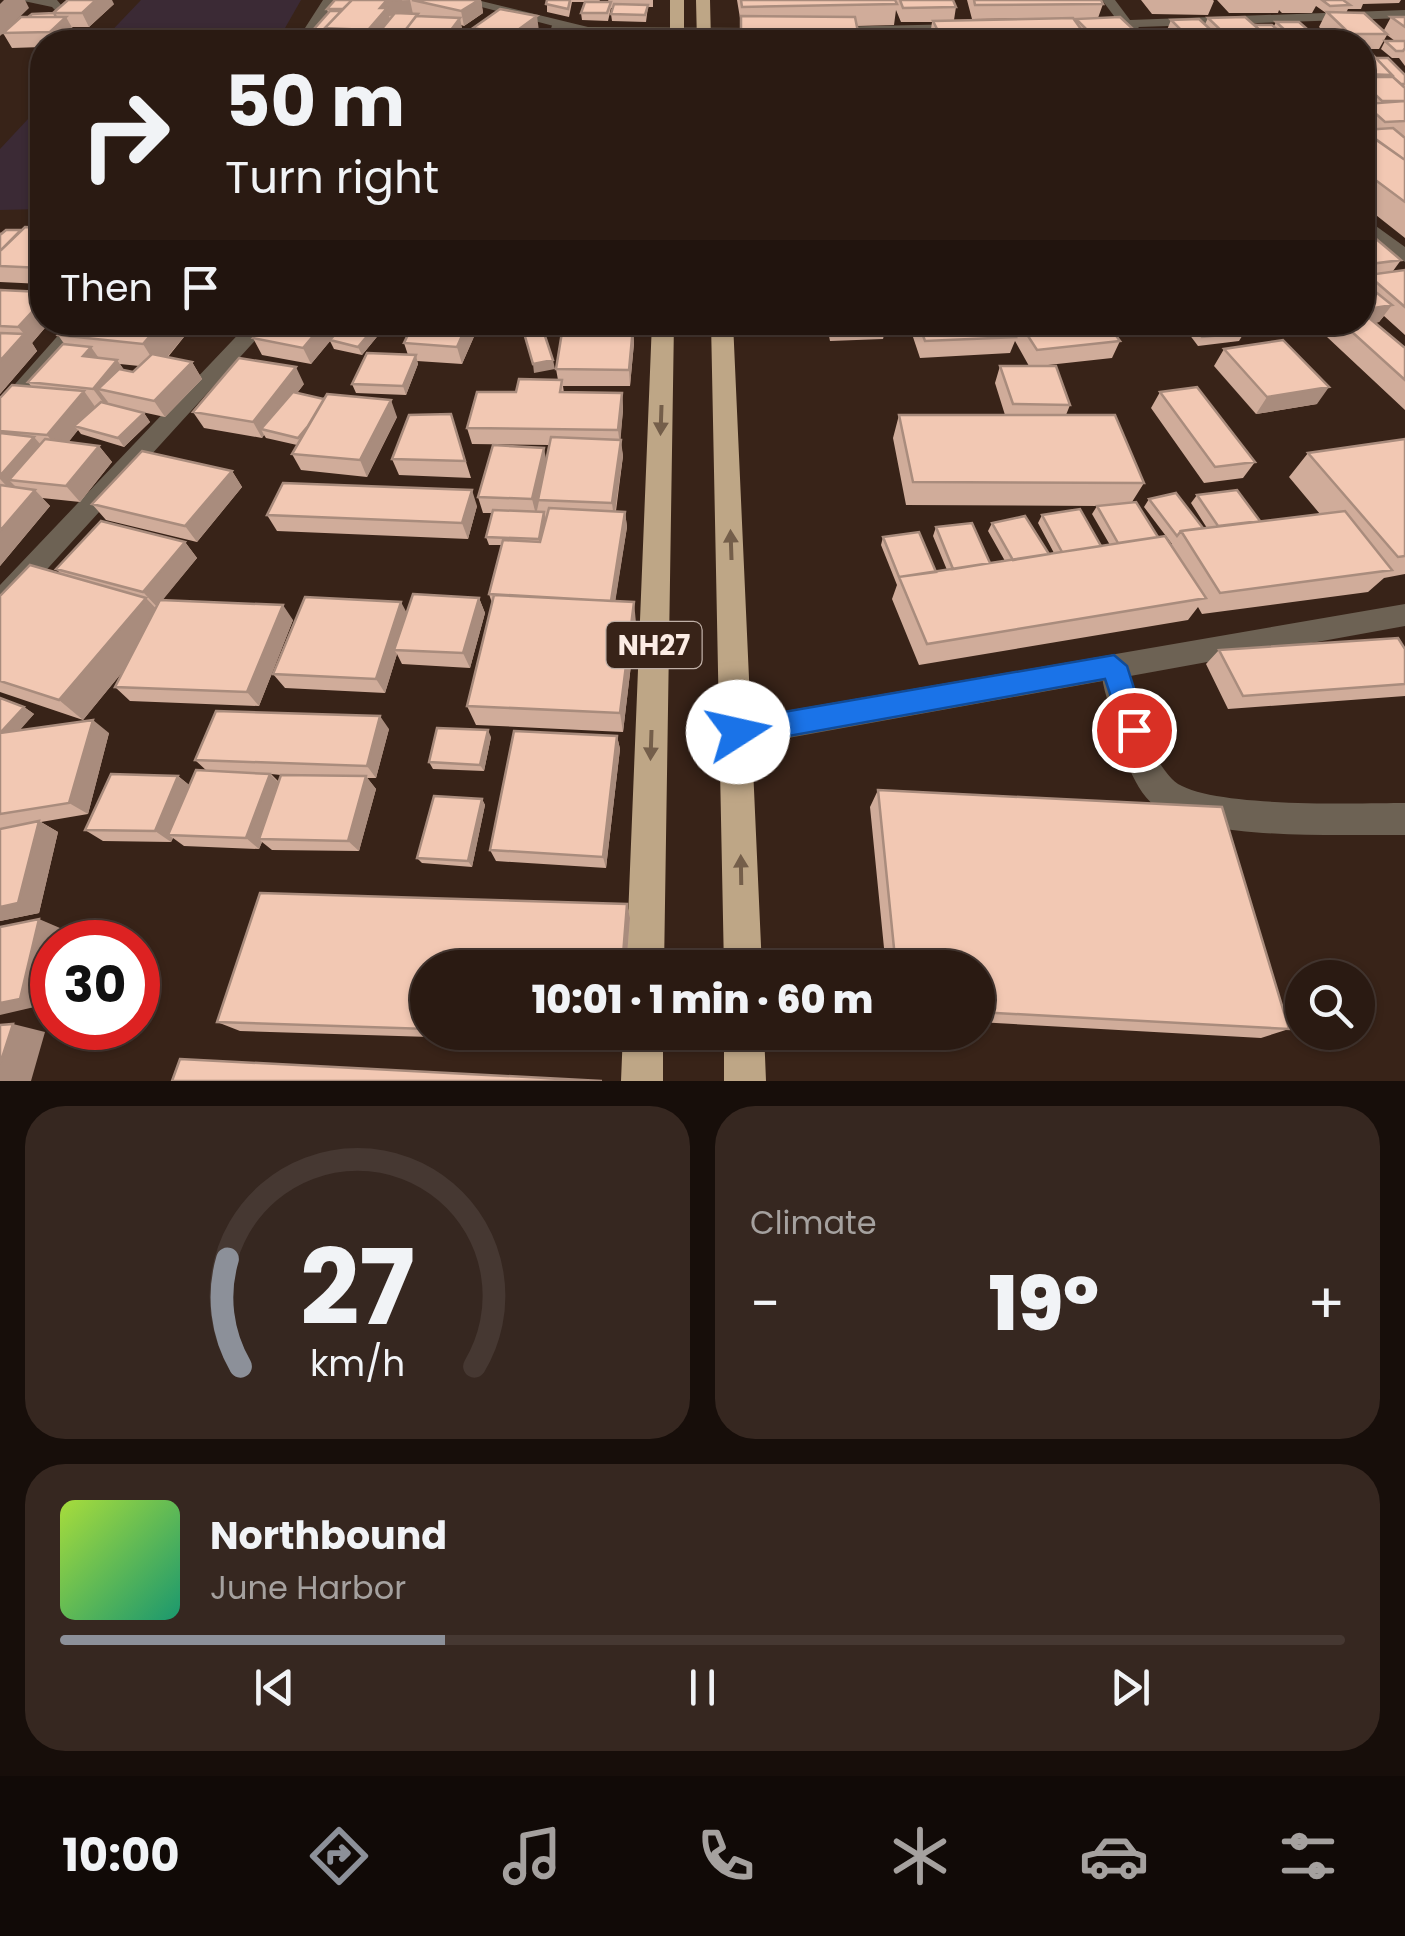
<!DOCTYPE html>
<html lang="en">
<head>
<meta charset="utf-8">
<style>
	:root { --surface:#2a1a12; --page:#362720; --text:#f1f3f6; --muted:#a5a19f; --line:#463832; --accent:#8c9099 }
	body { margin:0; font-family:Poppins,sans-serif; background:var(--page); color:var(--text); height:100vh; display:flex; flex-direction:column; font-size:38px; white-space:nowrap }
	* { box-sizing:border-box; margin:0 }
	p { font-size:32px; color:var(--muted) }
	.icon { flex:none; width:55px; height:55px; fill:none; stroke:currentColor; stroke-width:2; stroke-linecap:round; stroke-linejoin:round }
	.map { position:relative; height:1081px; overflow:hidden }
	.panel { display:flex; flex-direction:column; gap:25px; padding:25px; background:#170e0a; flex:1 }
	.panel>* { flex:none }
	.banner { position:absolute; left:30px; top:30px; width:1345px; height:305px; border-radius:40px; box-shadow:0 2px 8px #0004,0 0 0 2px var(--line); background:#2a1a12; color:var(--text); overflow:hidden }
	.tools { position:absolute; left:1285px; top:960px; display:grid; gap:20px }
	.tools a { display:grid; place-items:center; width:90px; height:90px; border-radius:50%; background:var(--surface); box-shadow:0 2px 8px #0004,0 0 0 2px var(--line); font-size:50px }
	.speed { position:absolute; left:30px; top:920px; display:flex; gap:20px; font-size:50px; font-weight:700; text-align:center }
	.speed>* { display:grid; place-content:center; width:130px; height:130px; border-radius:50%; background:var(--surface); box-shadow:0 2px 8px #0004,0 0 0 2px var(--line); line-height:1 }
	.speed .limit { border:15px solid #d22; background:#fff; color:#111 }
	.pin { position:absolute; display:grid; place-items:center; width:85px; height:85px; color:#fff; margin:-42px; border:5px solid #fff; border-radius:50%; box-shadow:0 2px 10px #0007 }
	.me { position:absolute; width:110px; margin:-55px; rotate:80deg; stroke-linejoin:round; filter:drop-shadow(0 0 8px #0008) }
	.turn { display:flex; align-items:center; gap:35px; height:210px; padding:0 30px; font-size:45px }
	.turn .icon { width:130px; height:130px; stroke-width:2.5 }
	.turn b { display:block; font-size:70px; line-height:85px }
	.then { display:flex; align-items:center; height:95px; padding:0 30px; background:#0003; gap:20px; font-size:38px }
	.big { font-size:75px; font-weight:800; line-height:1.1 }
	.panel .widget { flex:1; display:flex; flex-direction:column; justify-content:center; gap:15px; min-width:0; padding:0 35px; border-radius:40px; background:var(--page) }
	.panel .dial { align-items:center; gap:0 }
	.dial svg { height:260px; overflow:visible; fill:none; stroke:var(--line); stroke-width:7; stroke-linecap:round; text-anchor:middle }
	.dial text { fill:var(--text); stroke:none }
	.song { display:flex; align-items:center; gap:30px }
	.cover { width:120px; height:120px; border-radius:15px; background:linear-gradient(135deg,hsl(80 70% 55%),hsl(160 70% 35%)) }
	.played { height:10px; border-radius:5px; background:linear-gradient(90deg,var(--accent) 30%,var(--line) 30%) }
	.keys { display:flex; justify-content:space-around; direction:ltr }
	.heat { display:flex; justify-content:space-between; align-items:center; font-size:55px; direction:ltr }
	.panel .tiles { flex:1; display:grid; gap:25px; grid-template-columns:1fr 1fr }
	.widget:last-child { grid-column:span 2 }
	.trip { position:absolute; left:410px; top:950px; width:585px; height:100px; border-radius:50px; background:var(--surface); box-shadow:0 2px 8px #0004,0 0 0 2px var(--line); font-weight:800; line-height:100px; text-align:center }
	.menu { display:flex; height:160px; justify-content:space-around; align-items:center; background:#110a07; color:var(--muted) }
	.menu .icon { width:70px; height:70px }
	.menu .on { color:var(--accent) }
	.menu b { font-size:45px; color:var(--text) }
	.map>svg:first-child { display:block }
</style>
</head>
<body>
<div class="map">
<svg width="1405" height="1081" viewBox="0 0 1405 1081">
	<rect width="100%" height="100%" fill="#382318"/>
	<!-- education -->
	<path fill="#3b2a35" d="M141,0H301L277,42H101Z
		M42,104V209L0,210V149Z"/>
	<g fill="none" stroke-linecap="round" stroke-linejoin="round">
		<!-- service -->
		<path fill="#6d6254" fill-rule="evenodd" d="M19,0H57L67,12L61,16L52,7Z
			M553,22L565,25L560,42H547Z
			M910,26H920L930,42H918Z
			M1114,654L1124,657L1128,666C1139,703 1144,750 1172,779C1199,809 1360,803 1405,803V835C1344,834 1203,842 1155,806C1133,789 1122,750 1115,724C1110,706 1096,674 1104,657Z"/>
		<!-- minor -->
		<path fill="#6d6254" fill-rule="evenodd" d="M323,0H335L308,42H296Z
			M455,0H477L588,27L772,28L779,32L772,36L588,35Z
			M1102,0H1115L1130,20L1405,10V18L1138,27L1155,42H1140L1123,28H1092V22L1117,20Z
			M962,24L967,25V31L827,35L820,31L827,27Z
			M1362,216L1405,247V262L1362,230Z
			M70,322H91L8,420L0,423V401Z
			M250,322H272L9,611L0,614V585Z
			M1405,604V626L739,747L729,743L724,733L729,723L739,719Z"/>
		<!-- trunk -->
		<path fill="#bea686" fill-rule="evenodd" d="M670,0H684V42H670Z
			M696,0H710L711,42H697Z
			M652,322H674L664,968H626Z
			M711,322H733L762,968H724Z
			M623,1032H663V1081H621Z
			M724,1032H764L766,1081H724Z"/>
	</g>
	<!-- wall -->
	<path fill="#d0ac9a" fill-rule="evenodd" d="M68,0L114,4L89,27H72L74,31L63,42H42V47L12,48L3,33L28,17L54,13Z
		M335,0H481L483,13L464,26L461,25L463,33L456,42H312L329,40L328,37H317L314,29L328,13L327,9Z
		M547,0H600L599,2H609L608,0H653V7H648L646,22L612,21L611,14L613,8H611L608,21L582,20L581,13L585,2H572L569,17L547,12Z
		M737,0H962H953L956,7L954,20L1060,18L972,19L967,0H1101L1103,4L1098,18L1147,42H933L930,36L932,22H901L896,10L894,25L857,26L860,42H740L741,24Z
		M1141,0H1213L1214,1L1208,15L1152,14Z
		M1217,0H1401L1399,3L1363,4L1361,9H1348L1346,13L1384,30L1391,17H1405V66L1399,58H1392L1381,49L1385,41H1395L1387,35L1379,49H1362V42H1335L1319,27L1326,13L1316,6L1312,13H1282L1279,10L1278,13H1229Z
		M1208,18L1274,26L1276,22L1322,42H1172L1165,35L1171,20L1205,24Z
		M473,28L539,31L523,42H476Z
		M1362,52L1405,75V137H1403L1405,138V238L1362,204Z
		M1362,227L1401,260L1393,271L1405,270V335L1384,316L1379,322L1375,323L1405,348V410L1311,322H1362L1364,280H1362Z
		M42,228V284L0,282V232L1,234Z
		M0,290L42,322H50L32,343L37,351L0,394Z
		M196,322L168,357L192,362L202,379L165,417L128,409L144,413L150,422L124,447L81,434L78,430L68,442L99,446L112,462L80,502L42,498L50,506L0,566V398L31,386L28,382L65,345L58,335ZM120,364L139,366L133,372L124,370Z
		M268,322H383L385,327L362,355L334,349L330,341L311,364L262,355L253,338Z
		M826,322L887,323L883,339L830,341Z
		M908,322H1106L1120,341L1112,358L1039,366L1070,405L1066,415L1144,483L1132,502L1158,537L1171,545L1172,544L1144,507L1149,499L1203,528H1207L1191,503L1197,495L1260,521L1320,514L1289,477L1308,453L1405,439V574L1384,578L1368,592L1202,614L1198,607L1188,620L919,665L892,599L897,585L881,545L883,537L936,572L947,570L933,536L936,527L990,563L1005,561L988,531L992,523L1049,554L1054,553L1038,523L1042,515L1101,546L1110,545L1092,514L1097,506H1099L906,505L893,438L899,415H1005L995,383L1000,366H1029L1015,341L1010,353L920,358Z
		M1180,322H1235L1244,333L1239,341L1198,346Z
		M633,327L634,343L630,386H563L564,393H622L623,410L620,440L623,456L616,511L625,512L627,527L615,601L636,623L623,732L476,725L467,706L492,603L489,594L502,545H489L486,537L492,513H483L478,497L546,460L549,445L472,444L467,428L516,392L558,380L556,369Z
		M476,332L462,364L417,361L418,364L406,395L356,393L352,384L408,355L404,343Z
		M1224,349L1317,404L1256,414L1214,366Z
		M304,384L297,393L397,417L367,477L301,470L292,454L297,445L266,438L264,435L262,438L204,428L193,412Z
		M1160,392L1255,462L1243,478L1204,483L1151,408Z
		M451,414L471,478L399,475L392,459Z
		M232,471L242,487L197,542L106,520L92,504Z
		M477,506L468,539L277,531L267,515Z
		M185,542L197,558L162,600L293,620L259,706L130,701L115,687L123,671L83,720L0,692V596L60,573L56,569Z
		M479,598L485,613L470,668L402,664L397,654L385,693L285,688L273,674L407,613Z
		M1405,649V696L1228,709L1206,664L1219,650Z
		M0,698L24,707L34,714L19,730L109,733L88,814L41,822L58,832L39,913L0,921Z
		M389,729L376,778H367L376,789L359,851L272,850L262,842L259,849L184,846L173,838L171,842L103,841L85,830L178,776L189,785L207,771L195,760ZM271,774L281,775L279,782Z
		M617,736L620,749L606,868L496,861L490,850Z
		M491,737L484,771L433,769L429,762Z
		M878,790L1289,1029L1261,1038L978,1022V968H886L870,807Z
		M482,799L485,805L472,867L422,863L417,858Z
		M260,893L627,904L630,918L626,968H428V1032H621V1043L240,1031L217,1022Z"/>
	<!-- shaded-wall -->
	<path fill="#a98c7d" d="M4,0H25L29,8L0,36V4Z
		M96,0H112L114,4L89,27L82,13Z
		M410,0L413,14L389,16L391,23L376,36V39L374,42H371L368,30L380,8L386,1Z
		M479,0H481L483,13L464,26L461,11Z
		M537,16L539,31L523,42H512L511,35Z
		M66,17L74,31L63,42H56L50,32Z
		M460,18L463,33L456,42H450L448,34Z
		M42,301V322H50L32,343L37,351L0,394V361L24,334L18,327Z
		M1392,305L1379,322L1348,327L1362,322V310Z
		M162,322H196L158,368L143,344Z
		M325,322H346L311,364L303,348Z
		M379,322H383L385,327L362,355L358,347Z
		M468,322H473L476,332L462,364L457,347Z
		M633,327L634,343L630,386L629,370Z
		M91,347L103,364L83,356Z
		M416,355L418,364L406,395L403,386Z
		M117,360L129,377L98,389L108,402L105,405L93,389Z
		M553,360L555,369L534,373L533,364Z
		M192,362L202,379L165,417L154,401Z
		M296,367L304,384L268,431L261,429L264,435L262,438L253,422Z
		M1329,387L1317,404L1256,414L1267,397Z
		M84,391L96,408L74,426L78,430L61,452L47,435Z
		M622,393L623,410L620,446L618,430Z
		M391,400L397,417L367,477L360,460Z
		M144,413L150,422L124,447L118,438Z
		M34,437L48,453L9,480L18,489L14,494L0,479V476Z
		M621,440L623,456L614,519L612,503Z
		M99,446L112,462L80,502L66,486Z
		M544,448L547,464L536,515L532,499Z
		M232,471L242,487L197,542L185,526Z
		M35,490L50,506L0,566V531Z
		M472,490L477,506L468,539L462,523Z
		M544,512L546,520L541,547L539,539Z
		M625,512L627,527L613,616L610,601Z
		M185,542L197,558L157,607L143,592Z
		M146,598L166,619L83,720L59,700Z
		M479,598L485,613L470,668L463,653Z
		M401,602L409,617L394,650L397,654L385,693L376,679Z
		M634,602L636,623L623,732L620,713Z
		M283,605L293,620L259,706L247,692Z
		M24,707L34,714L7,745L0,734Z
		M380,716L389,729L376,778L367,766Z
		M93,720L109,733L88,814L69,803Z
		M488,730L491,737L484,771L480,765Z
		M617,736L620,749L606,868L603,857Z
		M270,774L282,786L259,839L262,842L259,849L246,838Z
		M178,776L193,788L168,835L173,838L171,842L155,831Z
		M366,776L376,789L359,851L348,841Z
		M482,799L485,805L472,867L468,861Z
		M39,821L58,832L39,913L0,921V907Z
		M627,904L630,918L626,968H622Z
		M39,919L60,928L56,942H52V961L43,1005L0,1015V1003Z
		M13,1024L45,1032L31,1081H0V1064Z"/>
	<!-- building -->
	<path fill="#f2c8b3" stroke="#a98c7d" stroke-width="2.5" d="M68,0H96L82,13H53Z
		M335,0H352L343,9H327Z
		M352,0H402L386,1L380,8H387L368,30L325,28Z
		M412,0H479L461,11Z
		M547,0H570L568,9L546,4Z
		M741,0H895L897,4L742,7Z
		M900,0H953L956,7L903,8Z
		M974,0H1101L1103,4L975,5Z
		M1322,0H1343L1350,5L1330,6Z
		M585,2H611L607,13H581Z
		M614,4L648,5L645,15L611,14Z
		M500,9L537,16L511,35L473,28Z
		M330,11H341L325,28L326,30L314,29Z
		M1327,12L1364,13L1387,34H1350Z
		M54,13L56,17H28L32,14Z
		M395,13L418,14L399,38L376,36Z
		M416,16L460,18L448,34L404,32Z
		M741,16L855,17L860,42H741Z
		M21,17H66L50,32L3,33Z
		M1120,17L1147,42H1099L1076,19Z
		M1245,17L1269,38L1230,39L1208,18Z
		M1391,17H1405V27Z
		M1073,18L1086,36L942,39L933,21Z
		M1199,19L1224,42H1193L1171,20Z
		M1276,22H1299L1322,42H1298Z
		M1254,25H1272L1291,42H1271L1267,38H1269Z
		M568,33H673V42H566Z
		M889,38H920L921,42H890Z
		M340,39L383,41L381,42H337Z
		M312,40H334L332,42H312Z
		M1385,41H1405V48L1403,51H1396Z
		M1362,52L1371,53L1392,75L1362,74Z
		M1376,58H1388L1405,75V84H1401L1393,77H1390L1392,75Z
		M1362,77H1393L1405,88V101H1382L1362,82Z
		M1405,101V121L1385,122L1365,104Z
		M1362,122L1371,129L1362,130Z
		M1393,128L1405,138V160L1363,130Z
		M1362,130L1405,160V202L1362,170Z
		M25,227L42,228V268L0,266V251Z
		M1362,227L1401,260L1362,265Z
		M6,230H21L0,251V235Z
		M1405,270V307L1368,275Z
		M1362,281L1392,305L1362,310Z
		M0,290L42,292V301L18,327L0,326Z
		M1362,312L1405,348V380L1341,322H1362Z
		M70,322H162L143,344L58,335Z
		M268,322H325L303,348L253,338Z
		M346,322H379L358,347L330,340Z
		M414,322H468L457,347L404,343Z
		M832,322H886L887,323L833,324Z
		M918,322H1010L1016,337L925,341Z
		M1019,322H1106L1120,341L1037,350Z
		M1191,322H1235L1244,333L1202,337Z
		M563,326L633,327L629,370L556,369Z
		M543,330L553,360L533,364L524,333Z
		M0,333L24,334L0,361Z
		M1283,340L1329,387L1267,397L1224,349Z
		M63,344L91,347L83,356L117,360L93,389L28,382Z
		M367,353L416,355L403,386L352,384Z
		M152,354L192,362L154,401L98,389L119,369L133,372Z
		M239,358L296,367L253,422L193,412Z
		M1000,366H1056L1070,405L1013,404Z
		M519,379L562,380L560,392L622,393L618,430L467,428L477,392H516Z
		M12,385L84,391L47,435L0,431V398Z
		M1197,387L1255,462L1215,467L1160,392Z
		M293,392L324,399L308,426L298,438L261,429Z
		M327,394L391,400L360,460L292,454Z
		M101,402L144,413L118,438L74,426Z
		M451,414L465,461L392,459L409,415Z
		M899,415H1115L1144,483L913,482Z
		M0,433L34,437L0,476Z
		M551,437L621,440L612,503L538,500Z
		M45,439L99,446L66,486L9,480Z
		M1405,439V556L1398,557L1308,453Z
		M493,445L544,448L532,499L478,497Z
		M142,451L232,471L185,526L92,504Z
		M283,483L472,490L462,523L267,515Z
		M0,485L35,490L0,531Z
		M1237,490L1260,521L1218,526L1197,495Z
		M1176,493L1203,528L1181,531L1177,536L1149,499Z
		M1136,502L1158,537L1118,543L1097,506Z
		M549,508L625,512L611,601L489,594L503,540L540,542Z
		M1080,509L1101,546L1062,552L1042,515Z
		M493,510L544,512L539,539L486,537Z
		M1345,511L1392,570L1220,593L1181,531Z
		M1025,516L1049,554L1013,560L992,523Z
		M101,521L185,542L143,592L56,569Z
		M972,523L990,563L953,569L936,527Z
		M919,532L936,572L899,577L883,537Z
		M1165,536L1206,598L927,644L899,577Z
		M30,565L146,598L59,700L0,681V596Z
		M413,594L479,598L463,653L394,650Z
		M494,595L634,602L620,713L467,706Z
		M305,597L401,602L376,679L273,674Z
		M160,600L283,605L247,692L115,687Z
		M1398,638L1405,649V684L1243,696L1219,650Z
		M0,698L24,707L0,733Z
		M216,711L380,716L367,766L195,760Z
		M93,720L69,803L0,814V733Z
		M437,728L488,730L480,765L429,762Z
		M514,731L617,736L603,857L490,850Z
		M196,770L270,774L246,838L168,835Z
		M111,774L178,776L155,831L85,830Z
		M281,775L366,776L348,841L259,839Z
		M878,790L1222,807L1289,1029L978,1012V968H896Z
		M434,796L482,799L468,861L417,858Z
		M39,821L18,903L0,907V829Z
		M260,893L627,904L622,968H428V1029L217,1022Z
		M39,919L20,999L0,1003V927Z
		M13,1024L0,1064V1025Z
		M545,1032H617V1035Z
		M180,1059L602,1081H172Z"/>
	<!-- one-way arrows -->
	<defs><path id="oneway-solid" d="M-6-.8H1V-3.2L6.5 0L1 3.2V.8H-6Z" transform="scale(2.5)"/></defs>
	<g fill="#745e4a">
		<use href="#oneway-solid" transform="translate(661 420) rotate(92)"/>
		<use href="#oneway-solid" transform="translate(731 545) rotate(-92)"/>
		<use href="#oneway-solid" transform="translate(651 745) rotate(92)"/>
		<use href="#oneway-solid" transform="translate(741 870) rotate(-91)"/>
	</g>
	<!-- route -->
	<path fill="#1a73e8" stroke="#114b97" stroke-width="2.5" d="M1114,655L1127,666L1147,730L1143,738L1134,742L1125,738L1105,679L738,745L729,741L725,732L729,724L738,720Z"/>
	<g text-anchor="middle" dominant-baseline="central" stroke-width="10" stroke-linejoin="round" paint-order="stroke">
		<!-- shield labels -->
		<rect fill="#382318" stroke="#c0b0a7" stroke-width="2.5" x="606.5" y="622" width="95" height="46" rx="8"/>
		<g font-size="28" font-weight="bold" fill="#fbece4">
			<text x="654" y="645">NH27</text>
		</g>
	</g>
</svg>
<div class="tools">
<a><svg class="icon" aria-label="search" viewBox="0 0 24 24"><circle cx="10" cy="10" r="6"/><path d="M15 15l6 6"/></svg></a>
</div>
<div class="speed"><div class="limit">30</div></div>
<div class="pin" style="left:1134px;top:730px;background:#d93025"><svg class="icon" aria-label="arrive" viewBox="0 0 24 24"><path d="M6 21V4h12l-3 4 3 4H6"/></svg></div>
<svg class="me" style="left:738px;top:732px" viewBox="-20 -20 40 40"><circle r="19" fill="#fff"/><path d="M0-13L10 11 0 6-10 11z" fill="#1a73e8"/></svg>
<div class="trip">10:01 · 1 min · 60 m</div>
<div class="banner">
<div class="turn"><svg class="icon" aria-label="right" viewBox="0 0 24 24"><path d="M7 20v-9h11M14 6l5 5-5 5"/></svg><div><b>50 m</b>Turn right</div></div>
<div class="then">Then<svg class="icon" aria-label="arrive" viewBox="0 0 24 24"><path d="M6 21V4h12l-3 4 3 4H6"/></svg></div>
</div>
</div>
<section class="panel">
<div class="tiles">
<div class="widget dial"><svg viewBox="0 0 100 80">
<path d="M14 69A42 42 0 1 1 86 69"/>
<path d="M14 69A42 42 0 0 1 10 36" stroke="#8c9099"/>
<text x="50" y="56" font-size="32" font-weight="700">27</text>
<text x="50" y="72" font-size="11">km/h</text>
</svg></div>
<div class="widget"><p>Climate</p>
<div class="heat"><a>−</a><b class="big">19°</b><a>+</a></div>
</div>
<div class="widget">
<div class="song"><i class="cover"></i><div><b>Northbound</b><p>June Harbor</p></div></div>
<div class="played"></div>
<div class="keys"><svg class="icon" aria-label="previous" viewBox="0 0 24 24"><path d="M18 5L8 12l10 7zM5 5v14"/></svg><svg class="icon" aria-label="pause" viewBox="0 0 24 24"><path d="M8 5v14M16 5v14"/></svg><svg class="icon" aria-label="next" viewBox="0 0 24 24"><path d="M6 5l10 7-10 7zM19 5v14"/></svg></div>
</div>
</div>
</section>
<nav class="menu">
<b>10:00</b>
<svg class="icon on" aria-label="directions" viewBox="0 0 24 24"><path d="M12 3l9 9-9 9-9-9zM9 14v-3h6M13 9l2 2-2 2"/></svg>
<svg class="icon" aria-label="music" viewBox="0 0 24 24"><path d="M9 18V5l10-2v13"/><circle cx="6" cy="18" r="3"/><circle cx="16" cy="16" r="3"/></svg>
<svg class="icon" aria-label="phone" viewBox="0 0 24 24"><path d="M5 4h4l2 5-3 2q2 4 5 5l2-3 5 2v4C11 20 4 13 5 4z"/></svg>
<svg class="icon" aria-label="climate" viewBox="0 0 24 24"><path d="M12 3v18M4 7l16 10M4 17L20 7"/></svg>
<svg class="icon" aria-label="car" viewBox="0 0 24 24"><path d="M5 17H2v-5l4-1 3-4h7l3 4 3 1v5h-3M9 17h6M6 11h13"/><circle cx="7" cy="17" r="2"/><circle cx="17" cy="17" r="2"/></svg>
<svg class="icon" aria-label="filters" viewBox="0 0 24 24"><path d="M4 7h16M4 17h16"/><circle cx="9" cy="7" r="2"/><circle cx="15" cy="17" r="2"/></svg>
</nav>
</body>
</html>
